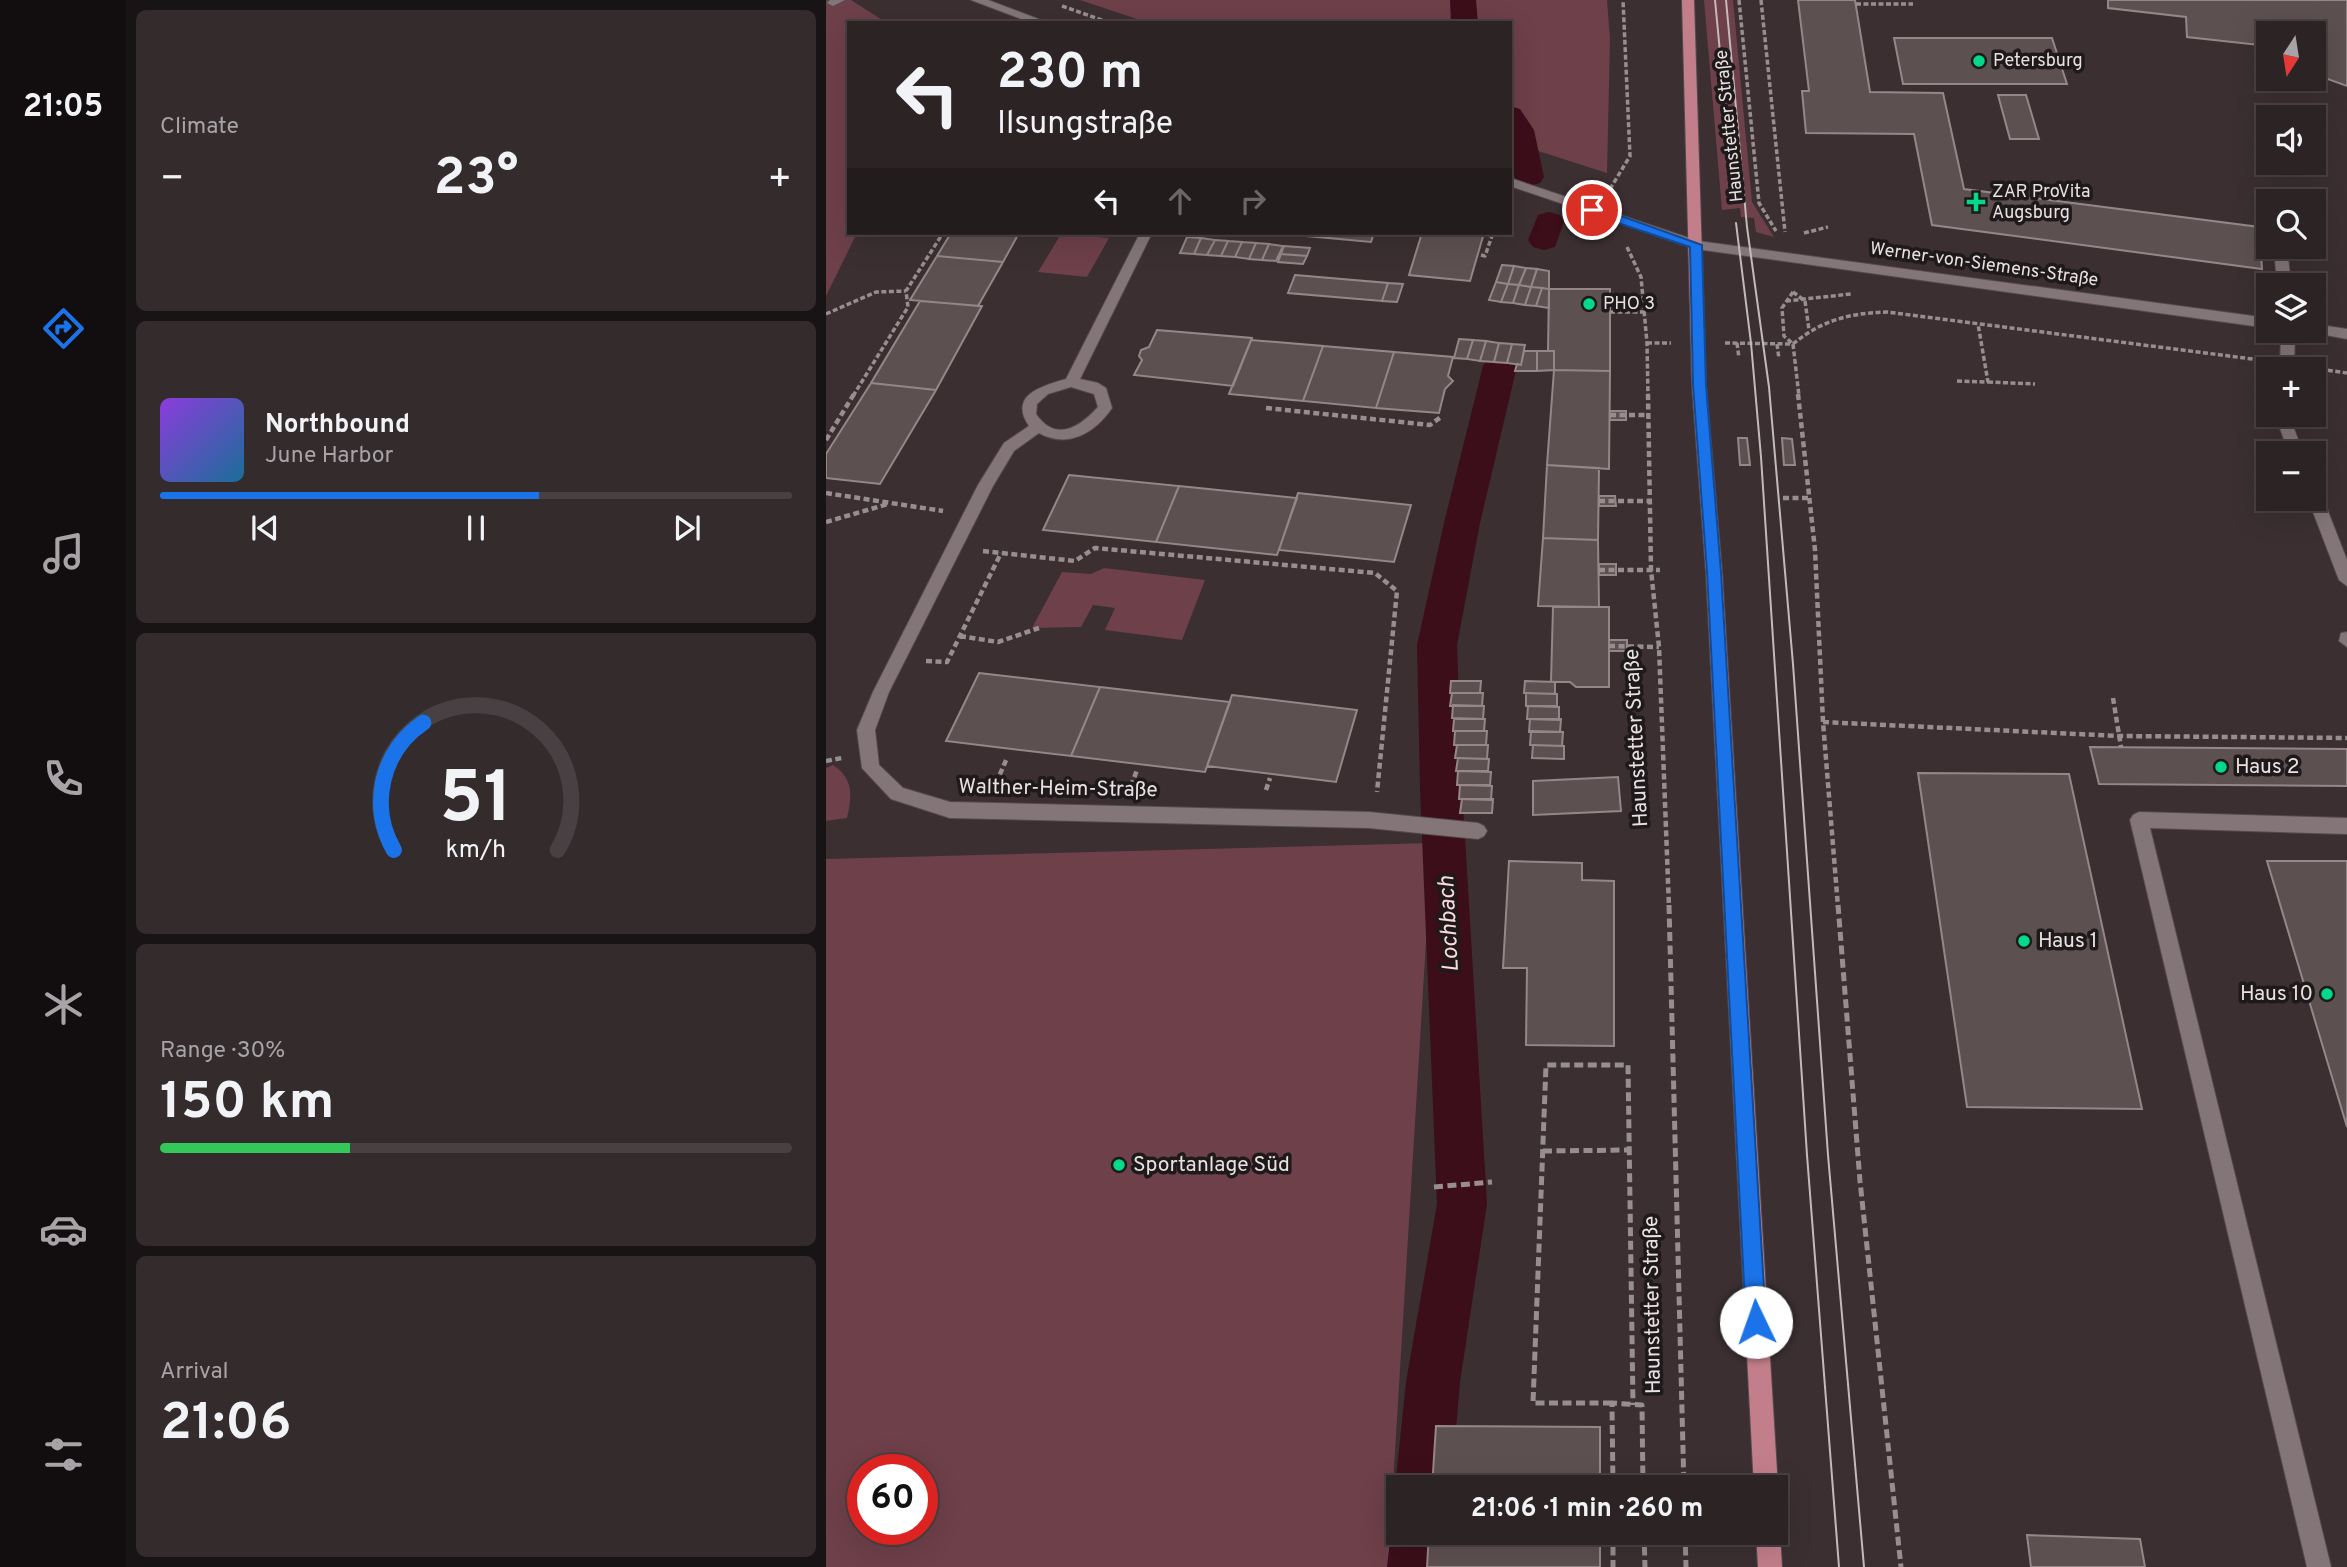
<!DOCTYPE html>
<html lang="en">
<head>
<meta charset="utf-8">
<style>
	:root { --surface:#2c2325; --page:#342b2d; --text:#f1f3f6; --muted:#a6a4a7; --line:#484042; --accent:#1a73e8 }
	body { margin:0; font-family:Overpass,sans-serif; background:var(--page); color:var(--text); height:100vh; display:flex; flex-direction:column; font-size:26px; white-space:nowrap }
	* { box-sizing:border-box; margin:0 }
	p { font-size:23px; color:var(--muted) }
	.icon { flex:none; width:38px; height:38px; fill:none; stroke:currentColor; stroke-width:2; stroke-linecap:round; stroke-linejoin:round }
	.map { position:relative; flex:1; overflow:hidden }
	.details { display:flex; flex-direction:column; gap:10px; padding:10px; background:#181314; width:700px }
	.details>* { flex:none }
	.top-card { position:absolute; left:21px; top:21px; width:665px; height:214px; border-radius:0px; box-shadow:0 7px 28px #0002,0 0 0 2px var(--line); background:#2c2325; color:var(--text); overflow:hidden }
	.needle { width:46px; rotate:192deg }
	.controls { position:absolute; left:1430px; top:21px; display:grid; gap:14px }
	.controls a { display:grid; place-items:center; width:70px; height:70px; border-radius:0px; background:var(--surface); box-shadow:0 7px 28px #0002,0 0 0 2px var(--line); font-size:35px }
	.speed { position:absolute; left:21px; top:1454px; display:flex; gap:14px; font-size:35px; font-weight:700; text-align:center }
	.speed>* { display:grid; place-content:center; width:91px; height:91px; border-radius:50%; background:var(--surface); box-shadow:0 7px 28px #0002,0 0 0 2px var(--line); line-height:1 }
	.speed .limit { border:10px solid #d22; background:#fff; color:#111 }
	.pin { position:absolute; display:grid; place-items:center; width:60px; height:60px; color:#fff; margin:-30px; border:4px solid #fff; border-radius:50%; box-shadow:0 2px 7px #0007 }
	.me { position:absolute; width:77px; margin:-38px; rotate:357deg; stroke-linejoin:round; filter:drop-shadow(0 0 5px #0008) }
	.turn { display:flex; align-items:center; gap:24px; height:147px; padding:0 35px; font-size:32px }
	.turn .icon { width:91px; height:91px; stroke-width:2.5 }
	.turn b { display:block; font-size:49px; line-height:60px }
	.lanes { display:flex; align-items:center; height:66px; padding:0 35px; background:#0003; justify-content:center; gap:35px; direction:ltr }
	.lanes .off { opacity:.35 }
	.big { font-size:52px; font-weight:700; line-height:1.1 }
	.details .card { flex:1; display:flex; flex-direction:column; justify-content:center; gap:10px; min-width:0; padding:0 24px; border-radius:10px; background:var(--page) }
	.details .dial { align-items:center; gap:0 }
	.dial svg { height:182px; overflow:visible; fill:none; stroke:var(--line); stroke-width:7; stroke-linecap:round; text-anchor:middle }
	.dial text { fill:var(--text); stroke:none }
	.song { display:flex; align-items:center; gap:21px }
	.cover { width:84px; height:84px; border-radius:10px; background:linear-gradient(135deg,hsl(270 70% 55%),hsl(200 70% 35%)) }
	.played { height:7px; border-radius:4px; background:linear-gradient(90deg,var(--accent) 60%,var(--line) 60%) }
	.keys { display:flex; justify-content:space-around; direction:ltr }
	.heat { display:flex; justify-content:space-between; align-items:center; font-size:38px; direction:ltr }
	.charge { height:10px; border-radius:5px; background:linear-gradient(90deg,#34c759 30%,var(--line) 0) }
	.trip { position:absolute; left:560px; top:1475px; width:402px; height:70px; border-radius:0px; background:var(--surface); box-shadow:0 7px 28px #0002,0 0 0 2px var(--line); font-weight:700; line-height:70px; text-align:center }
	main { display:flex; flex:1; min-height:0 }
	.dock { display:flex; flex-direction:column; width:126px; justify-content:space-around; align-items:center; background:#120e0f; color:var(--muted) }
	.dock .icon { width:49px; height:49px }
	.dock .active { color:var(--accent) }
	.dock b { font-size:32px; color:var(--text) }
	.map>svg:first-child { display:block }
</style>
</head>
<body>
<main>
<nav class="dock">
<b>21:05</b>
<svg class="icon active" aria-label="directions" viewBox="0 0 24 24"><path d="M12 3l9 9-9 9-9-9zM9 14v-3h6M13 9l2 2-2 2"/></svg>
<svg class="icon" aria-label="music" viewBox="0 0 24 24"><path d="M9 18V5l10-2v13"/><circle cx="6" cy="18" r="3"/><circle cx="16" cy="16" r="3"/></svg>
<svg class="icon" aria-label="phone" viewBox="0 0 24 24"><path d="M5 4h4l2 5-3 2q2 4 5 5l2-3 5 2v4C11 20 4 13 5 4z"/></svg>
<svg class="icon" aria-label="climate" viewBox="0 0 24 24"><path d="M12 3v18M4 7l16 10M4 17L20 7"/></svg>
<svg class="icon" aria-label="car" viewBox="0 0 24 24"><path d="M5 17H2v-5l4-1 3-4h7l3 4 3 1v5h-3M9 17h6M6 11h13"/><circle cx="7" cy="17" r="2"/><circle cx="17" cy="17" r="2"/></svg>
<svg class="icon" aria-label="filters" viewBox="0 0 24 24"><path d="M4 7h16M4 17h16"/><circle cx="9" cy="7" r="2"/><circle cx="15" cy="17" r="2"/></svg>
</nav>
<section class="details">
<div class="card"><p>Climate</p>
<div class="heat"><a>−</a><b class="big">23°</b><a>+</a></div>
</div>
<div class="card">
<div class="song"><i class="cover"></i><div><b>Northbound</b><p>June Harbor</p></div></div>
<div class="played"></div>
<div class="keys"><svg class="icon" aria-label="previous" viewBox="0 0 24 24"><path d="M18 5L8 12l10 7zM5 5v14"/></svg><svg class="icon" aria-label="pause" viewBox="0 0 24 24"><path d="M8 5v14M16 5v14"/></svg><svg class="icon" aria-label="next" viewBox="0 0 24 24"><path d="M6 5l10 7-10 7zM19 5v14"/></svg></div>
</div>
<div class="card dial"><svg viewBox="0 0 100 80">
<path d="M14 69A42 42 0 1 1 86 69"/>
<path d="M14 69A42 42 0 0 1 27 13" stroke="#1a73e8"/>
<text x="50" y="56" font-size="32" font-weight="700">51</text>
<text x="50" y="72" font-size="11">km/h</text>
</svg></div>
<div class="card"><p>Range · 30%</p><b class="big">150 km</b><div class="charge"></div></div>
<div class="card"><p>Arrival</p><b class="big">21:06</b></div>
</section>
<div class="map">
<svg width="1521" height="1567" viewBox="0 0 1521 1567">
	<rect width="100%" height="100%" fill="#3b2f31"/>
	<!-- green -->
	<path fill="#6e4049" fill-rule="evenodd" d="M0,0H25L61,23H23V233H31L0,296Z
		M254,0H781L784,39L781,173L684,142V23H323Z
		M878,0H907L926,202L948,237L930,232L928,218L915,217L914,208L896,210Z
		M235,234L283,238L261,277L212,272Z
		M278,568L379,580L356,640L279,630L289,608L267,605L255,627L206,628L236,572L265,574Z
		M7,765C28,779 26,796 21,818L0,821V768Z
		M606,843L562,1567H0V859ZM37,1470H96V1530H37Z"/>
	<!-- water -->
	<path fill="#3b0e1a" stroke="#6f4d56" stroke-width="2" d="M619,866L633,1133L621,1115L619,1102L621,1054L608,1023L611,998L609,919L614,881Z"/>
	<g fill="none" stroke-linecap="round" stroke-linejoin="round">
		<!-- canal -->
		<path fill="#3b0e1a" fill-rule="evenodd" d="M624,0H650L652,23H625Z
			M684,106L694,109L708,130L718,177L714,183L703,186L692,183C678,163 684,130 684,106Z
			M723,212L734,215L738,222L729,247L718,250L707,247L702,240L712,215Z
			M674,355L686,358L691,366L654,523L631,645L636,788L661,1204L634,1382L625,1488H572V1496L569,1488L580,1382L611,1204L594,788L591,645L618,523L657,366L662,358Z
			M572,1515V1533H621L619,1567H561L565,1533Z"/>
	</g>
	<!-- building -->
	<path fill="#5d5051" stroke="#958789" stroke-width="2" d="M972,0H1029L1044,92L1117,93L1138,189L1433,227L1436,269L1106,225L1088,134L980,133L976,91H983Z
		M1282,0H1521V86L1488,74V33H1442V46L1361,37L1360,17L1282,8Z
		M1068,38H1226L1241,84H1077Z
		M1172,95H1200L1213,139H1184Z
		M125,233H193L177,262L111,256Z
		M482,233H548L545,242L481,236Z
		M596,233H658L644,281L583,275Z
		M361,237L375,238L368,254L354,253Z
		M375,238L389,240L381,255L368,254Z
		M389,240L402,241L395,256L381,255Z
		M402,241L416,242L409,257L395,256Z
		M416,242L430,243L423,259L409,257Z
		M430,243L443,244L436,260L423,259Z
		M443,244L457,246L450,261L436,260Z
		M458,246L484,248L481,256L455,254Z
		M455,254L481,256L477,264L452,262Z
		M111,256L177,262L152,306L84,300Z
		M676,265L688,266L682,284L670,282Z
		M688,266L700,268L693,285L682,284Z
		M700,268L711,269L705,287L693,285Z
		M711,269L723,271V289L705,287Z
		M469,275L562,283L556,301L462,293Z
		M670,282L682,284L675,302L663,300Z
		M562,283L577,284L571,302L556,301Z
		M682,284L693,285L687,303L675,302Z
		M693,285L705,287L699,305L687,303Z
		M705,287L716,288L710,306L699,305Z
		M716,288L723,289V308L710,306Z
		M723,289H784V371L728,370V351H722Z
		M94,301L156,306L110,390L45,383Z
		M331,330L426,338L407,386L308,375L316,360L313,356L315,350L323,347Z
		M633,339L647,340L641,359L628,358Z
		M425,340L497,346L477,401L403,394Z
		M647,340L660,341L654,361L641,359Z
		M660,341L673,343L668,362L654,361Z
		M673,343L686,344L681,363L668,362Z
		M686,344L699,345L695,365L681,363Z
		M497,346L568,352L550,408L477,401Z
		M698,351H711V371H689L691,364L695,365Z
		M711,351H728V370L711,371Z
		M568,352L627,357L622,376L627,381L619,389L613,413L550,408Z
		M728,370L784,371L783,469L721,465Z
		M45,383L110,390L54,484L0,478V454Z
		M784,411H800V420H784Z
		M912,438H921L924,465H914Z
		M956,438L966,439L969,465H958Z
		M721,465L773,468L772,540L717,538Z
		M243,475L353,486L330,542L217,530Z
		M353,486L471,498L451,555L330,542Z
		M472,493L585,505L568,562L453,550Z
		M773,496H789L790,506H773Z
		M717,538L772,540L773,607L712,606Z
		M773,564H790V575H773Z
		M727,607H783V687H750L744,682H725Z
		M783,640H801V651H783Z
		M153,673L274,687L245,756L120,741Z
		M625,681H655L654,693H624Z
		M699,681L729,682V694L698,693Z
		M274,687L404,702L379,772L245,756Z
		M626,693H657L656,706H624Z
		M700,693L731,694V706H700Z
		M406,695L531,710L510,782L381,766Z
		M627,705L658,706L657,719L626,718Z
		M702,706L733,707V720L701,719Z
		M628,719H659L658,731H627Z
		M704,719H735L734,732H703Z
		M629,731H661L660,745H628Z
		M705,731L737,732L736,746L704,745Z
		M631,745H662L661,759L629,758Z
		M707,745L738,746V759L706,758Z
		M1264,747L1521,749V786L1273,784Z
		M632,758L663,759L662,771H630Z
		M632,771L665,772L664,785H631Z
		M1092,773L1243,774L1316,1109L1141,1107Z
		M792,777L795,811L707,815V781Z
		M634,785L666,786L665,800L633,799Z
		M636,799H667L666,813H634Z
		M683,861L756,863V880L788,881V1046L700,1045L701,968H677Z
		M1441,861H1521V1127Z
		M610,1426L774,1427V1488H606Z
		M603,1533H774V1567H601Z
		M1201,1535L1314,1539L1319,1567H1205Z"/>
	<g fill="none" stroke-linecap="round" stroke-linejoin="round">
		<!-- minor casing -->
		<g stroke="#554b4d" stroke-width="2">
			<path id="minor" d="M4,0H19L7,6L1,3Z
				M145,0H162L223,23H206Z
				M684,178L872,241L1442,318V328L870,249L684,186Z
				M314,233H326L254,379L272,383L280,388L286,408C269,433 242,449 213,433L188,451L167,486L63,692L49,730L53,765L77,788L124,802L543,812L652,823L658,826L661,831L658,836L652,839L543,828L124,818L65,799L36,768L31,730L47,692L152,485L178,443L203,426C182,395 216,386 240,379ZM245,387L268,394L272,407C254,427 230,443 210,414L211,404L222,394Z
				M1448,247H1461L1465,285H1451Z
				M1488,324L1521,329V339L1483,332L1488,331Z
				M1455,331H1469L1468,369H1454Z
				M1449,415H1463L1477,453H1463Z
				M1488,491L1496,496L1521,560V586L1513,580L1482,499H1488Z
				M1521,632V647L1513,641L1515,633Z
				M1313,812L1521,818V834L1324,828L1505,1567H1481L1304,820L1307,815Z"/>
		</g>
		<!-- major casing -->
		<g stroke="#554b4d" stroke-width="2">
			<path id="major" d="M856,0H868L880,385L896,572L952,1488L950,1491V1488H928L880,572L866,385Z
				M950,1525L954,1533L956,1567H932L930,1533H950Z"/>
		</g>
		<!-- path-far2 -->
		<path stroke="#988e8f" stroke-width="3.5" stroke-dasharray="5 2.5" stroke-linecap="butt" d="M913,0L933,203L950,231
			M935,0L959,232
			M1030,4H1087
			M236,6L284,23
			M784,189L804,156L797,0
			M978,233L1002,227
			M801,247L815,277L821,343L822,396
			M655,255L659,256L667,233
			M967,292L956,308L958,336L967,344
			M967,292L979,301L983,330
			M960,301L1025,294
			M784,312H819
			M0,314L50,292L80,291
			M821,343H845
			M899,343L967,344
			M911,343L913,358
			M951,344L953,359
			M967,344L973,396
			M967,344C996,320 1024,313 1061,312L1434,360
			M1487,368L1521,373
			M1131,381L1162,382L1152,324
			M1162,382L1209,384
			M27,396L82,307L80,291L117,233"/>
		<!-- path-far1 -->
		<path stroke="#988e8f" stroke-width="4.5" stroke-dasharray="6 3.5" stroke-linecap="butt" d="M822,394L825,570L833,647L843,907
			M972,394L989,550L997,722L1012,907
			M440,408L604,425L615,417
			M784,415H822
			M0,440L28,394
			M0,493L117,511
			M957,498H983
			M773,501H822
			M0,522L62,504
			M157,551L249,561L269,548L549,573L571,591L551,792
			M773,570H834
			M134,636L172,642L213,628
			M783,646L833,647
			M100,661L121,662L175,553
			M1287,698L1295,747
			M997,722L1293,736L1521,738
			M0,761L16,758
			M170,783L181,758
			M305,786L311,770
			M440,790L444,778"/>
		<!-- path -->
		<path stroke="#988e8f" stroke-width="5" stroke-dasharray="9 4.5" stroke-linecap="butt" d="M843,905L858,1488
			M1012,905L1034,1181L1075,1567
			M717,1151L804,1150
			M608,1187L666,1182
			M786,1403H707L720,1065H802L807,1405
			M787,1488L786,1403L816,1405L817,1488
			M787,1533V1567
			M818,1533L819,1567
			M859,1533L860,1567"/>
		<!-- minor -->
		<use href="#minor" fill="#847678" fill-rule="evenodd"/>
		<!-- major -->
		<use href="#major" fill="#c37e8b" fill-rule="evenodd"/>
		<!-- tram -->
		<path stroke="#c3babc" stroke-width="2" d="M889,0L908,199
			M900,0L921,227L943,387L967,664L1002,1155L1038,1567
			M910,223L925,343L935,457L981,1155L1013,1567"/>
	</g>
	<!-- route -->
	<path fill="#1a73e8" stroke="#114b97" stroke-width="2" d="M762,207H770L876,245L880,385L895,572L940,1322L937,1329L930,1332L923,1329L920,1322L881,572L867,385L864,247L762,213Z"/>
	<!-- markers -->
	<g fill="#02d98b" stroke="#1e191a" stroke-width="2.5">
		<circle cx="1153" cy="61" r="7"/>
		<path d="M1146.5 191.5h7v7h7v7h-7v7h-7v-7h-7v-7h7z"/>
		<circle cx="763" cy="304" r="7"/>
		<circle cx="1395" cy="767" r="7"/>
		<circle cx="1198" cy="941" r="7"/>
		<circle cx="1501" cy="994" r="7"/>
		<circle cx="293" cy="1165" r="7"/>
	</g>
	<g text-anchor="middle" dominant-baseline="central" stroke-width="7" stroke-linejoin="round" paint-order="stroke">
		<!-- far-poi labels -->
		<g font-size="18" fill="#e8e0e1" stroke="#1e191a" text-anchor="start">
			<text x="1167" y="61">Petersburg</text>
			<text x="1166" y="192">ZAR ProVita<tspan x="1166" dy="21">Augsburg</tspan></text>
			<text x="777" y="304">PHO 3</text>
		</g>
		<!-- far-street labels -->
		<g font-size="18" fill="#e8e0e1" stroke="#1e191a">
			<text transform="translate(904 126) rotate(-96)">Haunstetter Straße</text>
			<text transform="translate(1158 265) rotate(8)">Werner-von-Siemens-Straße</text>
		</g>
		<!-- street labels -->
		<g font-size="21" fill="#e8e0e1" stroke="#1e191a">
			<text transform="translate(811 738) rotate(-93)">Haunstetter Straße</text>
			<text transform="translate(232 789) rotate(1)">Walther-Heim-Straße</text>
			<text transform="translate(827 1305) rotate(-91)">Haunstetter Straße</text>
		</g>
		<!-- poi labels -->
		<g font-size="21" fill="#e8e0e1" stroke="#1e191a" text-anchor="start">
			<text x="1409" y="767">Haus 2</text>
			<text x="1212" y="941">Haus 1</text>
			<text x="1487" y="994" text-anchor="end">Haus 10</text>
			<text x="307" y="1165">Sportanlage Süd</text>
		</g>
		<!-- water labels -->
		<g font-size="23" font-style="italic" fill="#fdd9de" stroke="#1e191a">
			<text transform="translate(624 924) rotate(-93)">Lochbach</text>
		</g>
	</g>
</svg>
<div class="controls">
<a><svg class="needle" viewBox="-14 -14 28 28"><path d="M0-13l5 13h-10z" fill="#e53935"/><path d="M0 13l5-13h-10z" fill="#a6a4a7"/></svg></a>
<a><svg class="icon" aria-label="sound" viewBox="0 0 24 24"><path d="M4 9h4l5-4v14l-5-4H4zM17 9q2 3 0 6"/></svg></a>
<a><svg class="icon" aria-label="search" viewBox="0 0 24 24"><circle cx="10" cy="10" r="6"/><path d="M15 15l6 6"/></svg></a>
<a><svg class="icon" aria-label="layers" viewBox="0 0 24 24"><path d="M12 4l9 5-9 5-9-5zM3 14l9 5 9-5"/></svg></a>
<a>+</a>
<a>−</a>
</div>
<div class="speed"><div class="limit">60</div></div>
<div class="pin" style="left:766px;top:210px;background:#d93025"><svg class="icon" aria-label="arrive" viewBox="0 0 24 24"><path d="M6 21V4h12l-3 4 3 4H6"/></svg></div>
<svg class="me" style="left:930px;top:1322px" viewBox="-20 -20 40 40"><circle r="19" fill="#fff"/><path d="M0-13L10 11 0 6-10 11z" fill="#1a73e8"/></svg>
<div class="trip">21:06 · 1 min · 260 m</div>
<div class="top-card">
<div class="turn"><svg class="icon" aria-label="left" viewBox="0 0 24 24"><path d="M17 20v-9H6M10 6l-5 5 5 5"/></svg><div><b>230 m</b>Ilsungstraße</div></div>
<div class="lanes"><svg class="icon" aria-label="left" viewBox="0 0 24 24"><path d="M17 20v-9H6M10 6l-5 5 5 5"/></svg><svg class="icon off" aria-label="ahead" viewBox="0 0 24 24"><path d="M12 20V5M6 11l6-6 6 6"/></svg><svg class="icon off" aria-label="right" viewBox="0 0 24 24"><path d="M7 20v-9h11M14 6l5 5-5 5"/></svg></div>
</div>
</div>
</main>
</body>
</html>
